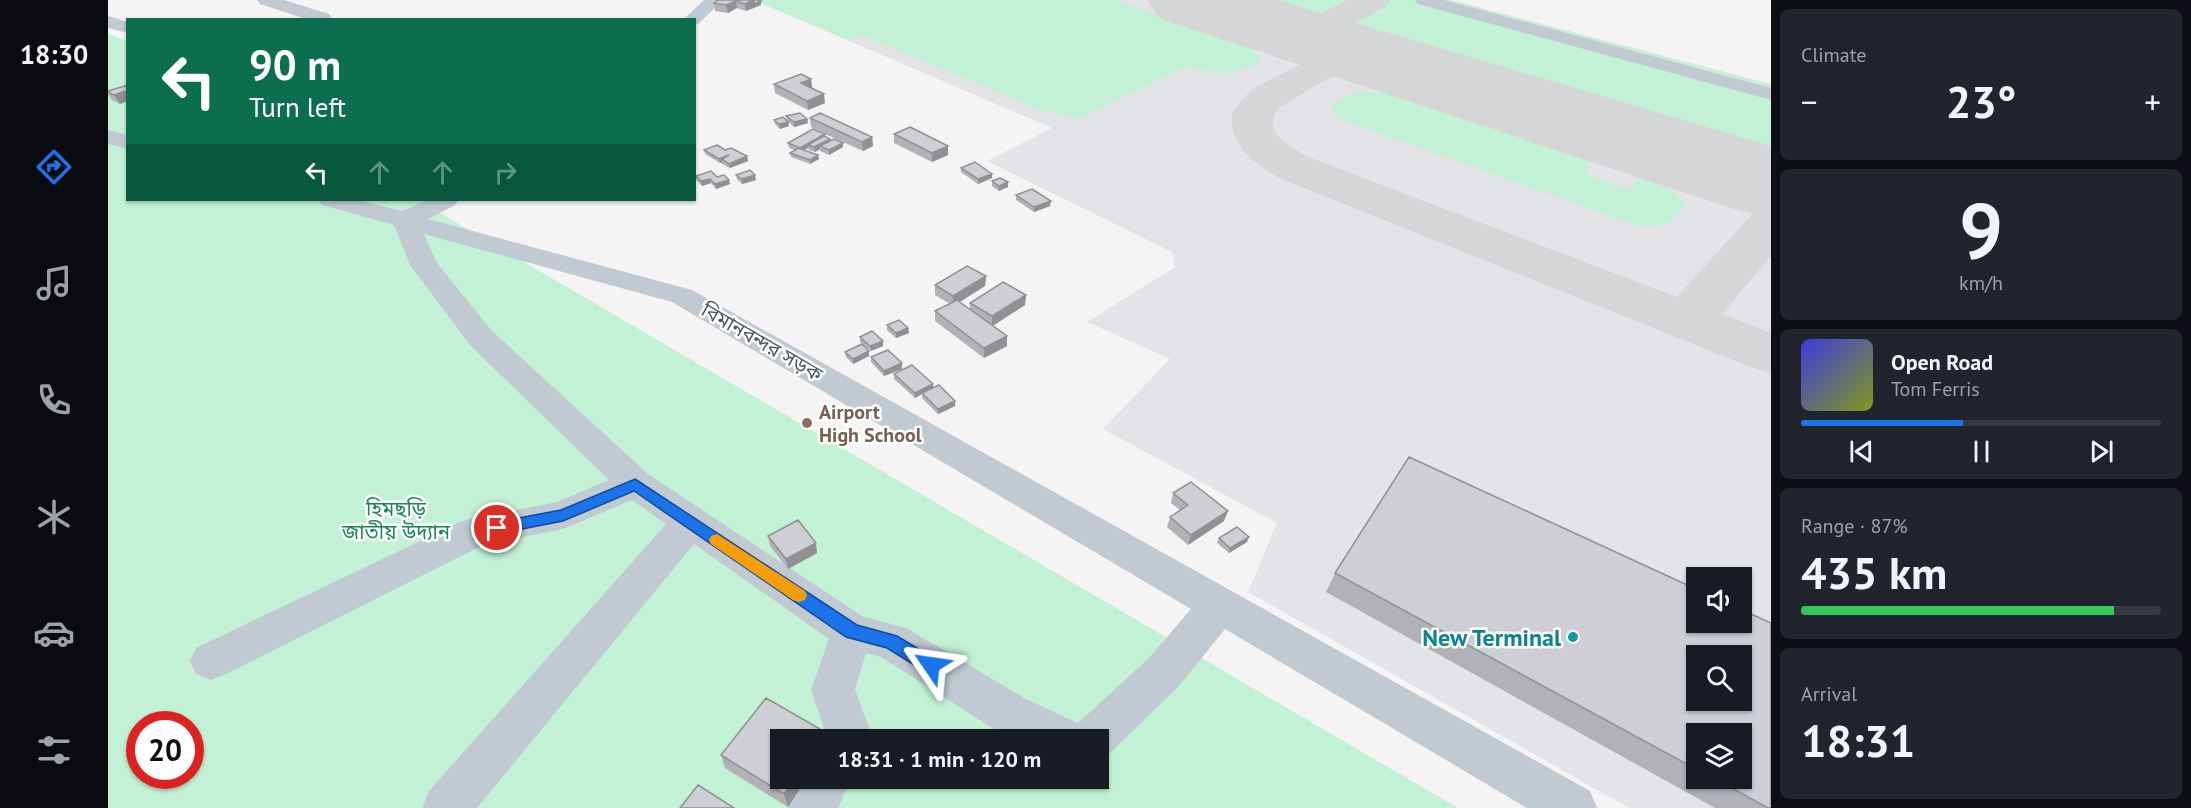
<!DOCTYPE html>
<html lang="en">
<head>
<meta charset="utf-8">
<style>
	:root { --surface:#171b24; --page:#20242c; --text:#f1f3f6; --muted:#9ea1a6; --line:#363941; --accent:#1a73e8 }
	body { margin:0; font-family:"PT Sans","Noto Sans Bengali",sans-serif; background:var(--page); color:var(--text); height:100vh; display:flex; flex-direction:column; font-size:22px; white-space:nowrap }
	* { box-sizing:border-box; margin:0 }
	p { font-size:20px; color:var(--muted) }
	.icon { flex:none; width:33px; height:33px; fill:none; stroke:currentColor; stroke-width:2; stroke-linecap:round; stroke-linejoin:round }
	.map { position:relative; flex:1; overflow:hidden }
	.drawer { display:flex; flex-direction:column; gap:9px; padding:9px; background:#0d0f14; width:420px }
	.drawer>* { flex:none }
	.banner { position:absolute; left:18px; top:18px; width:570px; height:183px; border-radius:0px; box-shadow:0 2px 4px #0004; background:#0b6e4f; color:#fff; overflow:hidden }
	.buttons { position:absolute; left:1578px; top:567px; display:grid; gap:12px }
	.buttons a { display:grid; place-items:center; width:66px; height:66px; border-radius:0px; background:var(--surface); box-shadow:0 2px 4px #0004; font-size:30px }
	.speed { position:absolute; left:18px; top:711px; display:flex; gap:12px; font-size:30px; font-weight:700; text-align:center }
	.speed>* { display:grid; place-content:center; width:78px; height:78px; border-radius:50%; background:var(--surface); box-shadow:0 2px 4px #0004; line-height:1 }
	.speed .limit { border:9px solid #d22; background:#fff; color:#111 }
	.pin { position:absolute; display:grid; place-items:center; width:51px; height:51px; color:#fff; margin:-26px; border:3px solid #fff; border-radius:50%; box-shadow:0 2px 6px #0007 }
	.me { position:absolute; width:66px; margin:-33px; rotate:302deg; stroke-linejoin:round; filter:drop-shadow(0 0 4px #0008) }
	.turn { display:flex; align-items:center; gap:21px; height:126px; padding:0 24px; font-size:27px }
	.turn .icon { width:78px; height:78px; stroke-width:2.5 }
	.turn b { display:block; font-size:42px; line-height:51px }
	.lanes { display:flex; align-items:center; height:57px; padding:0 24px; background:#0003; justify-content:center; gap:30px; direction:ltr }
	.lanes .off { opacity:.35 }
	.big { font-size:45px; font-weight:800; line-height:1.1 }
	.drawer .widget { flex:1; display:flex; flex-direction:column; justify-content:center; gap:9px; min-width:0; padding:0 21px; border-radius:9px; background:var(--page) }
	.drawer .dial { align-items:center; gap:0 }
	.dial b { font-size:78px; line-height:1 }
	.song { display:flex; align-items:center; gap:18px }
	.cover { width:72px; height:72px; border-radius:9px; background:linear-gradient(135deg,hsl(240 70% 55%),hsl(70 70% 35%)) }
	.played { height:6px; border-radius:3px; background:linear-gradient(90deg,var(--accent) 45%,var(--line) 45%) }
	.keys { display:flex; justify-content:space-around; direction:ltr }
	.heat { display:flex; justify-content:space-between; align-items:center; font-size:33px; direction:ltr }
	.charge { height:9px; border-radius:4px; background:linear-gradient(90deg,#34c759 87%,var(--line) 0) }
	.trip { position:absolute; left:662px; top:729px; width:339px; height:60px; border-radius:0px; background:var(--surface); box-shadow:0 2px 4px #0004; font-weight:800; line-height:60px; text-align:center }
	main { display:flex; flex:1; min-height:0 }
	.menu { display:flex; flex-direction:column; width:108px; justify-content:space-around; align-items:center; background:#090b0e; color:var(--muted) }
	.menu .icon { width:42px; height:42px }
	.menu .active { color:var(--accent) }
	.menu b { font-size:27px; color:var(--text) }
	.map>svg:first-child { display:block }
</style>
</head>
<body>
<main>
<nav class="menu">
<b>18:30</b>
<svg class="icon active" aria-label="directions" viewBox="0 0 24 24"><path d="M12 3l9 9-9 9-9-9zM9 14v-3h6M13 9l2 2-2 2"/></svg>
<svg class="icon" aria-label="music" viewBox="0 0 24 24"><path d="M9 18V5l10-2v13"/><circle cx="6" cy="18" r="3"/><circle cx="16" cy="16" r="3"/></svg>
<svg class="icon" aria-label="phone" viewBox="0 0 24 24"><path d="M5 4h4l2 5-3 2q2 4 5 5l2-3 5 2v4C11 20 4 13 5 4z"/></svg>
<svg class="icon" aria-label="climate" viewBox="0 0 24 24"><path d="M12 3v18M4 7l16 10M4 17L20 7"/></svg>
<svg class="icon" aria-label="car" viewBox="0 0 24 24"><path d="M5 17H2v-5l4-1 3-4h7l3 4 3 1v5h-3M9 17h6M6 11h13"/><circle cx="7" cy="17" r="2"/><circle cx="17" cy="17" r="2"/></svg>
<svg class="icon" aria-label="filters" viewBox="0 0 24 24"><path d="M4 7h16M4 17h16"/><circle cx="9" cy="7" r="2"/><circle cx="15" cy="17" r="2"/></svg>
</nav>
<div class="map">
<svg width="1663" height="808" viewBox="0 0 1663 808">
	<rect width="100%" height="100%" fill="#f5f3f3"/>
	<!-- airport -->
	<path fill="#e2e4e7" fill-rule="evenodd" d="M646,0H1344L1663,84V808H1521L1140,592L1169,523L995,429L1062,359L979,322L1067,267L1064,252L879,161L944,128ZM1588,578H1634V622H1588ZM1588,656H1634V700H1588ZM1588,734H1634V778H1588Z"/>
	<!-- green -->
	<path fill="#c3f1d5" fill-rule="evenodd" d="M646,0H1005L1131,42L1151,55L1152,62C1123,77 1110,76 1080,65L970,119L938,112L753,35L740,40Z
		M1157,0H1340L1663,85V151Z
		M0,34L19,41L20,200H310L1350,808H0ZM32,724H82V776H32ZM672,740H990V778H672Z
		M1255,91L1293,95L1482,158L1478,175L1522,190L1534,175C1552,182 1569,189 1577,207C1564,223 1554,227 1533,227L1232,119L1226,113L1224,104L1246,93Z"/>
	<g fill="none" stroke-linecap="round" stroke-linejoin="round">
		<!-- taxiway -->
		<path fill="#d5d6d8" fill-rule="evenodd" d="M1239,0H1282L1277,7L1225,35L1244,48L1292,54L1298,62L1292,70C1276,74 1262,69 1245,71C1223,73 1192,96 1172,107C1150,131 1184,148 1203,158L1569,297L1645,213L1663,209V256L1614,314L1663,333V373L1642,367L1171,178C1146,163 1120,144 1124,112L1144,89L1208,56L1192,46L1184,44L1179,36L1184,28Z"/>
		<!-- runway -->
		<path fill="#d5d6d8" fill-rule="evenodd" d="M1039,0H1170L1663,146V218L1622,208L1051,18Z"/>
		<!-- minor -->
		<path fill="#c1cad2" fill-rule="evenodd" d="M149,0H176L221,14L224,18L201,20L152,4Z
			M596,0H615L590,24L586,25V20H575Z
			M1307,0H1336L1663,88V100L1310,4Z
			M0,16L20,22V33L0,28Z
			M0,130L20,135V149L0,144Z
			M211,200H250L294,211L319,200H350L347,205L320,219L584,290L1482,791L1489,808H1419L1117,629L1071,686L1000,755L990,759V740H908L886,729L773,657L758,653L747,690L766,740H720L703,690L721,639L586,544L369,808H314L321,791L558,524L524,500L455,529L375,545L118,674L103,680L88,674L82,661L88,648L354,521L449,502L501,480L362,345L302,265L286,225L214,205ZM316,234L564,302L1083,609L1041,658L970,723L918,699L798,628L754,616L540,474L384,331L329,263Z
			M694,778H744L730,808H680Z"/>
	</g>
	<!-- wall -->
	<path fill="#b0b2b7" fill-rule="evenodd" d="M610,0L653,1V5L638,11L629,8L620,13L607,11L606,3Z
		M703,79L704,88H703L717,103L700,110L667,93L666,84Z
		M20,85L12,104L4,100L0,94V91Z
		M678,116L699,119L700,123L686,127L679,121Z
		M702,118L764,137L765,146L755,151L717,134V137L723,141L735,147L721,155L712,151V149L707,152L701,150L700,148L696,150L710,155L711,159L702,164L683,157L682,153L687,150L681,148L680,143L717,133L703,127Z
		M666,120L680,122L681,126L672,129L667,124Z
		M786,134L840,146V155L824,162L786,143Z
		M596,150H617L639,156L640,161L622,168L614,164V163H612L597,154Z
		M853,168L884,178L870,184L853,172Z
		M587,172L588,175L609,177L622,184L608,189L603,183L594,186L588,180Z
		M628,175L648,180L634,184L629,179Z
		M884,181L900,182V187L891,191L884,186Z
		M908,195L942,206L926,212L908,200Z
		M878,276L877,286L852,302L862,309V303L918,295L917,305L885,326L899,346L876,358L827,321V311L842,304L827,295V285Z
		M779,325L800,328L801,333L788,338L779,330Z
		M752,337L775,346L763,351L752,342Z
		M737,352L761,356L745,364L738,357Z
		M763,357L794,369L776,376L763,362Z
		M786,374L825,384V388L847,401V406L830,414L814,398V394L807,398L786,379Z
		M1301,457L1588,589V622H1634V610L1663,623V808H1607L1218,592L1227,573ZM1588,656H1634V700H1588ZM1588,734H1634V778H1588Z
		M1065,493L1116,521L1080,545L1059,527L1062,517L1072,510L1063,503Z
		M660,536L709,553L680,569L662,546Z
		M1111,538L1139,542L1121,553L1109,543Z
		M613,755L699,778L680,807L617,768Z"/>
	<!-- shaded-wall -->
	<path fill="#909195" d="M646,0L653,1V5L638,11L637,4Z
		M628,1L629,8L620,13L618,5Z
		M703,79L704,88L694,92L693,83Z
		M20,90V101L12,104L6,95Z
		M716,94L717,103L700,110L699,101Z
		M699,119L700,123L686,127V122Z
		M680,122L681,126L672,129L671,124Z
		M717,134L718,138L700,145V148L693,152L692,148Z
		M764,137L765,146L755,151L754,142Z
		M722,139L723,143L712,146V149L707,152L706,147Z
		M735,143V147L721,155V150Z
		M840,146V155L824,162V153Z
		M621,155L614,159V163H612L611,159Z
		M710,155L711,159L702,164V160Z
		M639,156L640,161L622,168L621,164Z
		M884,174V178L870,184V179Z
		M647,175L648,180L634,184V179Z
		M602,179L603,183L594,186L593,181Z
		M621,180L622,184L608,189L607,184Z
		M900,182V187L891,191V186Z
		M943,201L942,206L926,212V207Z
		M878,276L877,286L845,306V296Z
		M918,295L917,305L884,326V316Z
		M800,328L801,333L788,338V333Z
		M899,336V346L876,358V348Z
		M775,341V346L763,351L762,346Z
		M761,351V356L745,364V359Z
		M794,363V369L776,376V371Z
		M825,384V389L814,393V394L807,398V393Z
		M847,401V406L830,414V409Z
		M1120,511L1116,521L1080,545L1083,535Z
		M1141,537L1139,542L1121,553L1122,548Z
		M708,543L709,553L680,569L678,559Z
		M719,733L720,740H715Z
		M687,778H699L680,807L676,794Z"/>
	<!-- building -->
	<path fill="#cdcfd5" stroke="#909195" stroke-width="1.5" fill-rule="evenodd" d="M610,0H646L637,4L628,1L618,5L606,3Z
		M646,0H650L653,1L646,4Z
		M693,74L703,79L693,83L716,94L699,101L666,84Z
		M20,85V90L6,95L0,92V91Z
		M692,113L699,119L686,122L678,116Z
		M712,113L764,137L754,142L702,118Z
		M675,117L680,122L671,124L666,120Z
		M802,127L840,146L824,153L786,134Z
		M705,129L717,134L692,148L680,143Z
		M716,136L722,139L706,147L700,145Z
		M726,139L735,143L721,150L712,146Z
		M609,145L617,150L623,148L639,156L621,164L614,159L621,155L611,159L596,150Z
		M690,148L710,155L702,160L682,153Z
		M867,162L884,174L870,179L853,168Z
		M642,170L647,175L634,179L628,175Z
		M603,171L609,177L616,175L621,180L607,184L602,179L593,181L588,176Z
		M892,178L900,182L891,186L884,181Z
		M924,189L943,201L926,207L908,195Z
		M859,266L878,276L845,296L827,285Z
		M895,282L918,295L884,316L862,303Z
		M849,300L899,336L876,348L827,311Z
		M791,320L800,328L788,333L779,325Z
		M764,331L775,341L762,346L752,337Z
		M754,344L761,351L745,359L737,352Z
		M780,350L794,363L776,371L763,357Z
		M804,365L825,384L807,393L786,374Z
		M831,385L847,401L830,409L814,393Z
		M1301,457L1588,589V622H1634V610L1663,623V808H1660L1606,778H1634V734H1588V769L1227,573ZM1588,656H1634V700H1588Z
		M1083,482L1120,511L1083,535L1062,517L1080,505L1065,493Z
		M690,520L708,543L678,559L660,536Z
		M1129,527L1141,537L1122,548L1111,538Z
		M658,698L719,733L715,740H672V778H687L676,794L613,755Z
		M590,785L626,808H572Z"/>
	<!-- route -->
	<path fill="#1a73e8" stroke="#114b97" stroke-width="1.5" d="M527,479L749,625L789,636L829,660L832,665L829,671L823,673L816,671L779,648L738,637L526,491L455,521L389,534L384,532L381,528L384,524L389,522L453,510Z"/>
	<!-- slow -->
	<path fill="#f59e0b" d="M609,534L697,591L699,595L697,600L691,602L685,600L603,544L601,540L603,536Z"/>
	<!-- markers -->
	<circle fill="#8d6e63" stroke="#fff" stroke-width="2" cx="699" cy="423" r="6"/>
	<circle fill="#0f9aa8" stroke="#fff" stroke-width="2" cx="1465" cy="637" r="6"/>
	<g text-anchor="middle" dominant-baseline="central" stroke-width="5" stroke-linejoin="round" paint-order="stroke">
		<!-- street labels -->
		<g font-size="20" fill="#4a5661" stroke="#fff">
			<text transform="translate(654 342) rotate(30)">বিমানবন্দর সড়ক</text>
		</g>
		<!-- education labels -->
		<g font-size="20" font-weight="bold" fill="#785e54" stroke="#fff" text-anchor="start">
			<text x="711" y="412">Airport<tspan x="711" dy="23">High School</tspan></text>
		</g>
		<!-- park labels -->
		<g font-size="20" fill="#17864f" stroke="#fff">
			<text x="288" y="509">হিমছড়ি<tspan x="288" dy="23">জাতীয় উদ্যান</tspan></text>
		</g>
		<!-- near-culture labels -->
		<g font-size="24" font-weight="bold" fill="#0d838f" stroke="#fff" text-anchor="end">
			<text x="1453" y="637">New Terminal</text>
		</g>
	</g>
</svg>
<div class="buttons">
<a><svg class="icon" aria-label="sound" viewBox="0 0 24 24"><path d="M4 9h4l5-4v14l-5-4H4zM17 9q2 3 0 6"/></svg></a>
<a><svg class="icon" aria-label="search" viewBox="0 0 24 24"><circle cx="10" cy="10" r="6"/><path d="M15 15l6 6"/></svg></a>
<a><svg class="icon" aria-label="layers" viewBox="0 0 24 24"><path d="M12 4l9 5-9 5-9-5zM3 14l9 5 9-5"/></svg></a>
</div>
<div class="speed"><div class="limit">20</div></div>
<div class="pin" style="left:389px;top:528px;background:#d93025"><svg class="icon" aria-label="arrive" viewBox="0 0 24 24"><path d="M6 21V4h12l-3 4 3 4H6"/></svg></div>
<svg class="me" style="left:823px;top:665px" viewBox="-20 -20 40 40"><path d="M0-17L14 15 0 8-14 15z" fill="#1a73e8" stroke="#fff" stroke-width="4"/></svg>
<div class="trip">18:31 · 1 min · 120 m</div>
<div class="banner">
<div class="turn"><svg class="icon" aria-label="left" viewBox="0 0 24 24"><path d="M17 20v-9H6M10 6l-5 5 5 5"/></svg><div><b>90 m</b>Turn left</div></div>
<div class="lanes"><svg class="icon" aria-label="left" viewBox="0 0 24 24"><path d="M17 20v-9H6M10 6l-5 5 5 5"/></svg><svg class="icon off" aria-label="ahead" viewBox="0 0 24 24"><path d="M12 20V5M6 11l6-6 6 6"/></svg><svg class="icon off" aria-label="ahead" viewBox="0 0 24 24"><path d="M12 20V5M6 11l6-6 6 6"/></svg><svg class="icon off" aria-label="right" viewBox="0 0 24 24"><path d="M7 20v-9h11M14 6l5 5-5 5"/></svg></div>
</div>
</div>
<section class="drawer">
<div class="widget"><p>Climate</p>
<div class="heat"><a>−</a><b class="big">23°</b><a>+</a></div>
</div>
<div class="widget dial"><b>9</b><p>km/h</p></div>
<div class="widget">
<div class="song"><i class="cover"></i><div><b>Open Road</b><p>Tom Ferris</p></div></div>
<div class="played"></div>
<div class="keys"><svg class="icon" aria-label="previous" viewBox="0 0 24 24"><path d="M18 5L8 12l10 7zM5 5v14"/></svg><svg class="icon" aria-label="pause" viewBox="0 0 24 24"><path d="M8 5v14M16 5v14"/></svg><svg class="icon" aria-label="next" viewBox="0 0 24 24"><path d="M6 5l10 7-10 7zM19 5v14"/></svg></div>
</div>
<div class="widget"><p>Range · 87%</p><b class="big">435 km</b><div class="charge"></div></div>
<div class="widget"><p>Arrival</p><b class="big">18:31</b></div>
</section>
</main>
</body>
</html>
